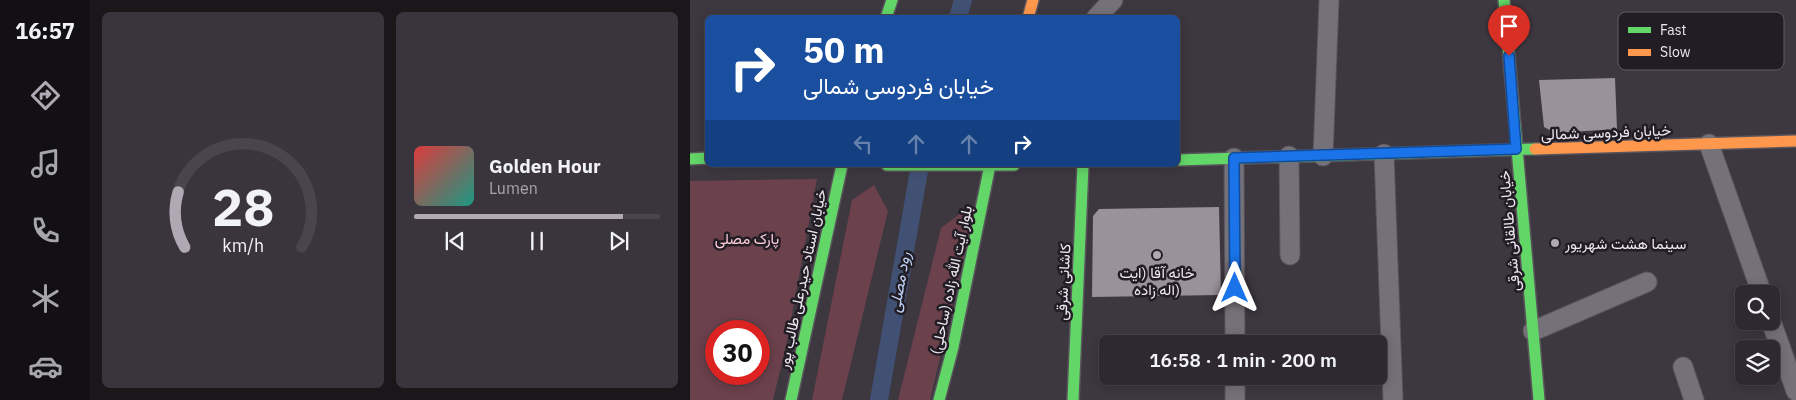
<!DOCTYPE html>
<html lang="en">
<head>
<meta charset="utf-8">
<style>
	:root { --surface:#2e2930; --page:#3a353c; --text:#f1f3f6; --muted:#a7a6ab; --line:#49454c; --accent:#b0a9b4 }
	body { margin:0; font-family:"IBM Plex Sans",Vazirmatn,sans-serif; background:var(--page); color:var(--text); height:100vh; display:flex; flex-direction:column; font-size:19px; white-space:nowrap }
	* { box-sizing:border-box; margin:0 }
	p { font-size:16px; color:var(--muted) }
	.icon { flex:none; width:28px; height:28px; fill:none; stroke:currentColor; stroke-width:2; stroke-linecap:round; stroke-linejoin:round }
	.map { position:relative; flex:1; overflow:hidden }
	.side { display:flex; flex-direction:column; gap:12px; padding:12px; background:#19171a; width:600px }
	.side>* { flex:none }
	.banner { position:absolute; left:15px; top:15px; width:475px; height:152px; border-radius:8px; box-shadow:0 2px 12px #0003,0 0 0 1px var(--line); background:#1a4fa0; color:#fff; overflow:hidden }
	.controls { position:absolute; left:1045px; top:285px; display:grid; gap:10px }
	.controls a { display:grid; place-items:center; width:45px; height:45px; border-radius:8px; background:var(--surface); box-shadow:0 2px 12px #0003,0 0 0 1px var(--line); font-size:25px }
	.speed { position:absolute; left:15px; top:320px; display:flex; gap:10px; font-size:25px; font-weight:700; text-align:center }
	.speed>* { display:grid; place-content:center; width:65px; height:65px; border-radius:50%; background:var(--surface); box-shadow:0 2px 12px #0003,0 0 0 1px var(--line); line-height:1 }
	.speed .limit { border:8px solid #d22; background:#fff; color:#111 }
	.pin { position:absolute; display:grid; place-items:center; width:42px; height:42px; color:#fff; margin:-51px -21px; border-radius:50% 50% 50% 0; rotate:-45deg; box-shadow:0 0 5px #0007 }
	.pin .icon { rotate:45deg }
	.me { position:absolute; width:55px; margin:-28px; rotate:0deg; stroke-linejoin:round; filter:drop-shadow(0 0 4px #0008) }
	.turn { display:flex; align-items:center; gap:18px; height:105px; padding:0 15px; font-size:22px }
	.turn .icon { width:65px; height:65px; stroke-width:2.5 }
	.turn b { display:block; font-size:35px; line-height:42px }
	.lanes { display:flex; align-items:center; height:48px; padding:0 15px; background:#0003; justify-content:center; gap:25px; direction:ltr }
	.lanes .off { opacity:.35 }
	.side .tile { flex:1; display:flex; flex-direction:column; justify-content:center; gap:8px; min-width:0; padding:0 18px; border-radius:8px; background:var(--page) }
	.side .dial { align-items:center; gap:0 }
	.dial svg { height:130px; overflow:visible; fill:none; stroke:var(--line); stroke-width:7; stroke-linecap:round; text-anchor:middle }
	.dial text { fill:var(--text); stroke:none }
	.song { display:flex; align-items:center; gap:15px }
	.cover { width:60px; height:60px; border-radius:8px; background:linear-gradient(135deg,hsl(0 70% 55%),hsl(170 70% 35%)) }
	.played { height:5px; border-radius:2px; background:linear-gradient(90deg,var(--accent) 85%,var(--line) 85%) }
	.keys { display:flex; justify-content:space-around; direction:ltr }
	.side .tiles { flex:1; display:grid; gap:12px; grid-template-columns:repeat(2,1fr) }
	.trip { position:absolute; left:409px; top:335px; width:288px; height:50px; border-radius:8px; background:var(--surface); box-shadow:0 2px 12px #0003,0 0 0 1px var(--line); font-weight:600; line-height:50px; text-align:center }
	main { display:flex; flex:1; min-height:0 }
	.tab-bar { display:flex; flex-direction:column; width:90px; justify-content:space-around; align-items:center; background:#121013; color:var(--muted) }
	.tab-bar .icon { width:35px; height:35px }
	.tab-bar .active { color:var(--accent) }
	.tab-bar b { font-size:22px; color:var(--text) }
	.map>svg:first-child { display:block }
</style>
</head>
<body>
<main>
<nav class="tab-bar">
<b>16:57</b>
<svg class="icon active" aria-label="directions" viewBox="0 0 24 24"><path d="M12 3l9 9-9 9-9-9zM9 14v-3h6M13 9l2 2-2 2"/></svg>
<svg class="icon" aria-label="music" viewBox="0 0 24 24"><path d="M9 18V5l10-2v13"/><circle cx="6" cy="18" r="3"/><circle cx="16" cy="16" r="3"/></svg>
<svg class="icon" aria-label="phone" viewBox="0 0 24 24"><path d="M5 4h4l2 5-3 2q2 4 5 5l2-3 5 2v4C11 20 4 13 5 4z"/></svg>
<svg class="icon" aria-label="climate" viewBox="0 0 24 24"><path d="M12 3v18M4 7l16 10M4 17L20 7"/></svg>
<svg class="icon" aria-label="car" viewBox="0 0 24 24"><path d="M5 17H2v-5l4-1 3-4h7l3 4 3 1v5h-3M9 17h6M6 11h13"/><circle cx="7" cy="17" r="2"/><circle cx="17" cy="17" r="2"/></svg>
</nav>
<section class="side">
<div class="tiles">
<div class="tile dial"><svg viewBox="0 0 100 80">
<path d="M14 69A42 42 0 1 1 86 69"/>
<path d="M14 69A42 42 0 0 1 10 35" stroke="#b0a9b4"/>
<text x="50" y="56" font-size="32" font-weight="700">28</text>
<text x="50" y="72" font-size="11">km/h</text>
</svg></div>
<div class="tile">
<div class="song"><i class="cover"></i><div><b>Golden Hour</b><p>Lumen</p></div></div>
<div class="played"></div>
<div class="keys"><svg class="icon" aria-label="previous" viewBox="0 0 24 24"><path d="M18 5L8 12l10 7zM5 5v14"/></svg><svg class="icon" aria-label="pause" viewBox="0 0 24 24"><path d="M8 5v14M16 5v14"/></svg><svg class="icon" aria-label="next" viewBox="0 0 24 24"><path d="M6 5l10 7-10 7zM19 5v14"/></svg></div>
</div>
</div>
</section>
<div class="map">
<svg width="1106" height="400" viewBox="0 0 1106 400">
	<rect width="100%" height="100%" fill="#3d3740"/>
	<!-- green -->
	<path fill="#6b414c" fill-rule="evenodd" d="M127,179L97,342L83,400H0V181ZM26,331H69V374H26Z
		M184,185L198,211L152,400H122L162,200Z
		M272,212L283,219L240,400H208L251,228Z"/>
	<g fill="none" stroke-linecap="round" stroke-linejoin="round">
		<!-- canal -->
		<path stroke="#415174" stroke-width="18" d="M268,18L273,0
			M189,400L230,165"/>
	</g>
	<!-- building -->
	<path fill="#9a929a" d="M925,78L927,129L865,133L854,127L849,80Z
		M529,207L531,295L402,297L403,216L409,209Z"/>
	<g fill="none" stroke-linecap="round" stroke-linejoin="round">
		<!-- street casing -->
		<g stroke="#59545b" stroke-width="21">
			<path id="street" d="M406,18L423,0
				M1019,144L1072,294
				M694,154L703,400
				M599,156L600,255
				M633,156L639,0
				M544,158L545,344
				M1081,321L1106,391
				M843,331L957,282
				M993,367L1004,400
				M545,376V400"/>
		</g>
		<!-- fast casing -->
		<g stroke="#59545b" stroke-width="14">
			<path id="fast" d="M814,0L849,400
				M196,18L202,0
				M0,159L18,158
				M488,160L845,149
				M197,165H324
				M101,400L152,165
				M249,400L263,347L300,165
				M383,400L393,165"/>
		</g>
		<!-- slow casing -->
		<g stroke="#59545b" stroke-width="14">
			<path id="slow" d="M338,18L343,0
				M845,149L1106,141"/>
		</g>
		<!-- street -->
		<use href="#street" stroke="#757178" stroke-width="19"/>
		<!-- fast -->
		<use href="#fast" stroke="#63d668" stroke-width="11"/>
		<!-- slow -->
		<use href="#slow" stroke="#ff974d" stroke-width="11"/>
	</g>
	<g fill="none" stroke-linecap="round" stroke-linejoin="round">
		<!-- route casing -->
		<g stroke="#114b97" stroke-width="12">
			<path id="route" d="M545,288L544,158L826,149L819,56"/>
		</g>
		<!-- route -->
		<use href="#route" stroke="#1a73e8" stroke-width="9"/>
	</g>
	<!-- markers -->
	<g fill="#b0a9b4" stroke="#221d24" stroke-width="2">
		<circle cx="865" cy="243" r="5"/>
		<circle cx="467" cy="255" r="5"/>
	</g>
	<g text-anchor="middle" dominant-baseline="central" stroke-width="5" stroke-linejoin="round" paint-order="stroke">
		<!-- street labels -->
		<g font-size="15" fill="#eee7f2" stroke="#221d24">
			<text transform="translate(916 132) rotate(-2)">خیابان فردوسی شمالی</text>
			<text transform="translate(819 231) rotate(-95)">خیابان طالقانی شرقی</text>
			<text transform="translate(112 279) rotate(-78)">خیابان استاد حیدرعلی طالب پور</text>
			<text transform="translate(261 280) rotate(-78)">بلوار آیت الله زاده (ساحلی)</text>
			<text transform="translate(373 282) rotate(-87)">کاشانی شرقی</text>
		</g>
		<!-- park labels -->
		<g font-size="15" fill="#fecdd7" stroke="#221d24">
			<text x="57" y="238">پارک مصلی</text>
		</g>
		<!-- poi labels -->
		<g font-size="15" fill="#eee7f2" stroke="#221d24" text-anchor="start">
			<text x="875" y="243">سینما هشت شهریور</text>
			<text x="467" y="272" text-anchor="middle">خانه آقا (ایت<tspan x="467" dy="17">اله زاده)</tspan></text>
		</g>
		<!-- water labels -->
		<g font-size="16" font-style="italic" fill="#bed2f8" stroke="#221d24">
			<text transform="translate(209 282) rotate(-80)">رود مصلی</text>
		</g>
	</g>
	<!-- legend -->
	<rect x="928" y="12" width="166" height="58" rx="8" fill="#221d24" stroke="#5f5a62" stroke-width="1"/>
	<rect x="938" y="27" width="23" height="6" fill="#63d668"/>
	<rect x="938" y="49" width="23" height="7" fill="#ff974d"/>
	<g font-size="14" fill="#eee7f2">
		<text x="970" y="35">Fast</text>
		<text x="970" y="57">Slow</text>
	</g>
</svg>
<div class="controls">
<a><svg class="icon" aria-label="search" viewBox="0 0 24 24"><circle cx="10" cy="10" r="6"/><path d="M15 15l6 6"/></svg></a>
<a><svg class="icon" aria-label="layers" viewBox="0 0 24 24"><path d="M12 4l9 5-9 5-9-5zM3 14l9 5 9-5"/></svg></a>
</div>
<div class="speed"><div class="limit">30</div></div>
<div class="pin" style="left:819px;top:56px;background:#d93025"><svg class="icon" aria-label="arrive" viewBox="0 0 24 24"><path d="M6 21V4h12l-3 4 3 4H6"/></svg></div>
<svg class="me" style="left:545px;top:288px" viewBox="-20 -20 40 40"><path d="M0-17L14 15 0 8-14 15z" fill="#1a73e8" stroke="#fff" stroke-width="4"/></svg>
<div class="trip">16:58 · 1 min · 200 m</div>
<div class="banner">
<div class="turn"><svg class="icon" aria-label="right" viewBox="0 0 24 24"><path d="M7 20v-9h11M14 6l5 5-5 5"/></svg><div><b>50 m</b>خیابان فردوسی شمالی</div></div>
<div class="lanes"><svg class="icon off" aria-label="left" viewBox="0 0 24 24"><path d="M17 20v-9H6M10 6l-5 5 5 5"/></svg><svg class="icon off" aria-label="ahead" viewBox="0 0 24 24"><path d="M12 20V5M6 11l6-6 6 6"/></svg><svg class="icon off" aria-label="ahead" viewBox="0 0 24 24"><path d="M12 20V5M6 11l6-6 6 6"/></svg><svg class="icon" aria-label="right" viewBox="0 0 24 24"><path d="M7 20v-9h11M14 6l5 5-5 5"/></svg></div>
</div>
</div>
</main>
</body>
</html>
